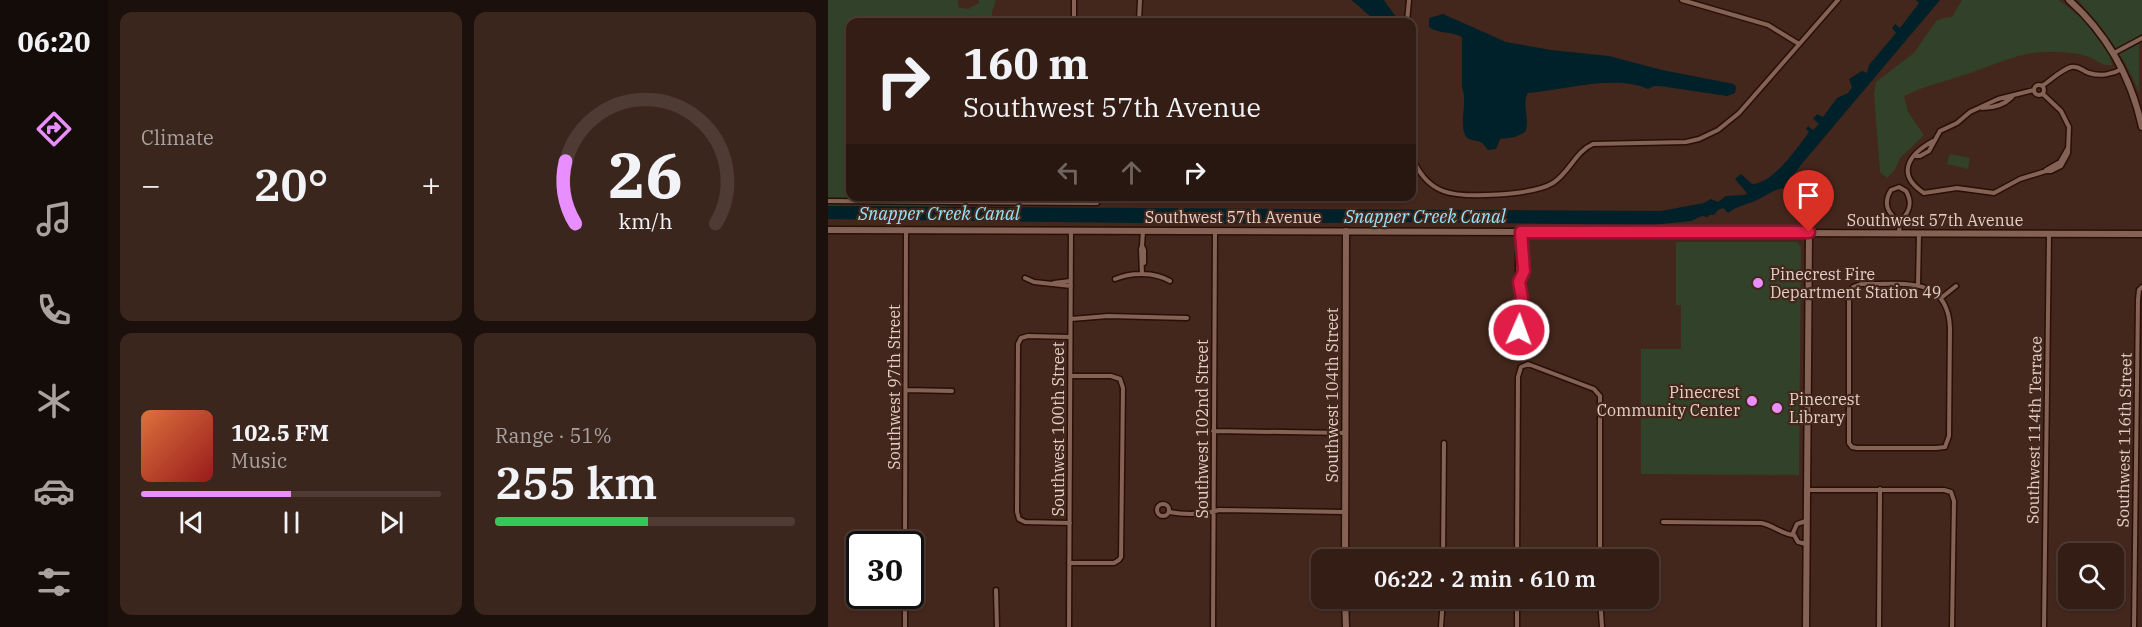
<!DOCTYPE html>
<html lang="en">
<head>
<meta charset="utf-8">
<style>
	:root { --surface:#331d15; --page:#3b261e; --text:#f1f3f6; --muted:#a9a2a0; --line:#4e3b34; --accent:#e98efe }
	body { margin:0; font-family:"IBM Plex Serif",serif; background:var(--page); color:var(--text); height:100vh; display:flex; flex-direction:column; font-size:22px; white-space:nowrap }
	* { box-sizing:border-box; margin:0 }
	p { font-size:20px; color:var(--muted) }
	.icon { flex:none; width:33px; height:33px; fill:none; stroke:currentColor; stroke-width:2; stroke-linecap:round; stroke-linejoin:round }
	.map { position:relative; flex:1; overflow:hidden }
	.side { display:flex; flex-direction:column; gap:12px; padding:12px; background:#1c100c; width:720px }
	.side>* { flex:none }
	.banner { position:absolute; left:18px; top:18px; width:570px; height:183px; border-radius:12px; box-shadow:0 2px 4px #0004,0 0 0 2px var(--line); background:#331d15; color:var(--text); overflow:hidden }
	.fabs { position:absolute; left:1230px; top:543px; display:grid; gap:12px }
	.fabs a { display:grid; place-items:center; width:66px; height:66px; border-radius:12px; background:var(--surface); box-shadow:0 2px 4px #0004,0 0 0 2px var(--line); font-size:30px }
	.speed { position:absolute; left:18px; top:531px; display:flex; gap:12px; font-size:30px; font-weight:700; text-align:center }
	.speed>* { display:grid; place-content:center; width:78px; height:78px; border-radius:50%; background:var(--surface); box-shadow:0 2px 4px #0004,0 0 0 2px var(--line); line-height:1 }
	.speed .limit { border:3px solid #111; border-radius:9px; background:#fff; color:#111 }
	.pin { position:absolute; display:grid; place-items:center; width:51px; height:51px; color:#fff; margin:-62px -26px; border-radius:50% 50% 50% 0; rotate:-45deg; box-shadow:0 0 6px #0007 }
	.pin .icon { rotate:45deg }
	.me { position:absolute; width:66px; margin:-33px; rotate:2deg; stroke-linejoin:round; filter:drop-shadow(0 0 4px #0008) }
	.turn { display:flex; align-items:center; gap:21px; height:126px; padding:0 18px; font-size:27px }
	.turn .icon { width:78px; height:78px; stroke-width:2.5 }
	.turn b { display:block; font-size:42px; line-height:51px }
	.lanes { display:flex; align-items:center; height:57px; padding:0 18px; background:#0003; justify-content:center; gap:30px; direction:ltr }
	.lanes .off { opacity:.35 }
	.big { font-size:45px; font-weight:600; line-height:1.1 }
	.side .card { flex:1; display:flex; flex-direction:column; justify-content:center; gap:9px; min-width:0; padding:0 21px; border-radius:12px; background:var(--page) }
	.side .dial { align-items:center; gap:0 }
	.dial svg { height:156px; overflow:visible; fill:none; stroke:var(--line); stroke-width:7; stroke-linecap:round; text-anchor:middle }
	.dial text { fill:var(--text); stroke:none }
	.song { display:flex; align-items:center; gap:18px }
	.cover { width:72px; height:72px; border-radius:9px; background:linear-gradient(135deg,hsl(20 70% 55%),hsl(0 70% 35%)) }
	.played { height:6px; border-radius:3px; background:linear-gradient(90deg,var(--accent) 50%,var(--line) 50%) }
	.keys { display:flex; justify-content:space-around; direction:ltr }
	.heat { display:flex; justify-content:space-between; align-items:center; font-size:33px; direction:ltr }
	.charge { height:9px; border-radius:4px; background:linear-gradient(90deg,#34c759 51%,var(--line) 0) }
	.side .tiles { flex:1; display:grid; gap:12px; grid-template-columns:repeat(2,1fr) }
	.trip { position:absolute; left:483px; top:549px; width:348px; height:60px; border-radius:12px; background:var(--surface); box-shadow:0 2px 4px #0004,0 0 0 2px var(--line); font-weight:600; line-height:60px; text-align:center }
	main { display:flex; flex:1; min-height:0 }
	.dock { display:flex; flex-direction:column; width:108px; justify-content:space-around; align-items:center; background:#140c08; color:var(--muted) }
	.dock .icon { width:42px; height:42px }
	.dock .on { color:var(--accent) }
	.dock b { font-size:27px; color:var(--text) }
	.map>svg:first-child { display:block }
</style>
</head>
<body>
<main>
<nav class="dock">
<b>06:20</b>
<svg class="icon on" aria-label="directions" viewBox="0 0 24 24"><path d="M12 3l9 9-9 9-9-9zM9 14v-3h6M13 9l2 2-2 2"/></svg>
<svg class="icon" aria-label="music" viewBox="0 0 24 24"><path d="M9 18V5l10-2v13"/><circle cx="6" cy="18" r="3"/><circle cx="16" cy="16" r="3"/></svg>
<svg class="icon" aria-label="phone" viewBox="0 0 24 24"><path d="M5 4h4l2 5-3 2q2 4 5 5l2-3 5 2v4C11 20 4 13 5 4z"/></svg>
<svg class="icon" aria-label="climate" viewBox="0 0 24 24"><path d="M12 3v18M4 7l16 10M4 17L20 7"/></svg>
<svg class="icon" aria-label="car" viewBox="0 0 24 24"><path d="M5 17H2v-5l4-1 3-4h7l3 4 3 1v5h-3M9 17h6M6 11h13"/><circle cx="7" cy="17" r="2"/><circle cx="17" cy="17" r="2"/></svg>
<svg class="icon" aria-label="filters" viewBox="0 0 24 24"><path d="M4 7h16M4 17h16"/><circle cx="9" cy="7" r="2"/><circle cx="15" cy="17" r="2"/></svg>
</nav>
<section class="side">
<div class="tiles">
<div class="card"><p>Climate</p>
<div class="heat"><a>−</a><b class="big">20°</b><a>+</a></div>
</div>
<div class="card dial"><svg viewBox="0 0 100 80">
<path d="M14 69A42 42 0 1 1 86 69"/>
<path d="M14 69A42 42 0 0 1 9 37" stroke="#e98efe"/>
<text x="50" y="56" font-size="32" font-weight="700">26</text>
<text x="50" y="72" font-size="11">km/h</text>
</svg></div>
<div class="card">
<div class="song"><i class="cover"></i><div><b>102.5 FM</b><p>Music</p></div></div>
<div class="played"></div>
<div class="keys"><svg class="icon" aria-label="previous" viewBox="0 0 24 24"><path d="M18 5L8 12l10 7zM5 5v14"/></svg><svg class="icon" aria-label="pause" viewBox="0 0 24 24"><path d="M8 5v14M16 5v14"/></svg><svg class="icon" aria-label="next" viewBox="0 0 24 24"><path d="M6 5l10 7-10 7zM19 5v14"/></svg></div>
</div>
<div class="card"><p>Range · 51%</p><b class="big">255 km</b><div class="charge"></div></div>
</div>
</section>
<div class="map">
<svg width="1314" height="627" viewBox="0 0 1314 627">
	<rect width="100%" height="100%" fill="#44271c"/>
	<!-- green -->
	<path fill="#324129" d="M0,0H130V7L140,9L151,3V0H168L164,12V22H22V196L120,197V207L0,205Z
		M1134,0H1231L1255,19L1281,54L1284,65C1274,67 1268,59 1258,56C1248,53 1237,52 1226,52C1195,50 1170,64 1142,73C1119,81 1098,85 1076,96L1080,112L1096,135L1072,158L1067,170L1059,178L1052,172L1046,94L1048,82L1086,53L1108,21L1115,18L1124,17Z
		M1250,0H1314V34L1311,35V92C1297,57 1275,28 1250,0Z
		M1123,154L1142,158L1140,169L1119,164L1121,156Z
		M848,242H969L973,247L971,475L813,474V349H853V305H848Z"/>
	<!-- water -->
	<path fill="#002129" d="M523,0H556L570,20C550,31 538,10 523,0Z
		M1088,0H1112L972,166L957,188C945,189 939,196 927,201C917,205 909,206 900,213L895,208L890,210L886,215H881L880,217L874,216L863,221L823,225L571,222L388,224L0,219V206L833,211L876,203L883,199L890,202L898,196L917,195L919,193L907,179L913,174L924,184C945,184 969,148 981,132L978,129L980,126L985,130L991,124L985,119L989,114L995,117L1009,98L1020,93L1024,87L1021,79L1034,71L1039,73L1041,65L1068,33L1064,28L1067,24L1072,28L1091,3Z
		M615,14L678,42L723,50L781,56L834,70L906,84L908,87L907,93L899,96L832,86H826L820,89C787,74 735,90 700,93C693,104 703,120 697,132L687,137L672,139L668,149L660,150C658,148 657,145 654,143C648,139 641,142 637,135C631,120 640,102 634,87V37C624,31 610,34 601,27V18Z"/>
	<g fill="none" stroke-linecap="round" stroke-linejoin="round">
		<!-- street casing -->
		<g stroke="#290f05" stroke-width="7">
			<path id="street" d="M854,0L940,25L971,44
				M246,22V0
				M311,22L312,0
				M579,22L581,0
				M1286,53L1314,38
				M1206 90a5 5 0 1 1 10 0a5 5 0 1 1-10 0Z
				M1214,86C1223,80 1233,70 1243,67C1251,65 1254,71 1261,73C1272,77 1285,74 1294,69
				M1154,108C1165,108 1176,105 1184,97
				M1105,141C1081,154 1067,174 1096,193L1129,188L1166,193L1192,179L1218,171H1223L1233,166L1240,153L1241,127L1233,111L1215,94
				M1088,156H1092L1101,151L1112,131L1129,123L1142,112L1170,99L1206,90
				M584,158C591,172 599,185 615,191C636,199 705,195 725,183C741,173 748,151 765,144L858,142L871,139L890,130L911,113L1010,0
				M1218,170L1232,162L1240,148
				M1071,187L1078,191C1085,203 1082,212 1072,221C1059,214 1055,203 1063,190Z
				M0,201L269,203
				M1071,234L1072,221
				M693,239L690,253V277L700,323L696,329L691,330C680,320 690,309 694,298
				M314,264L316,263V250L314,246
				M314,274L313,249L314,246L315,231
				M197,278L206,282L243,286
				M287,279C304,272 326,272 342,281
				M691,281L696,271L693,232
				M226,283L242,281
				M1033,284C1072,285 1120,274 1122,328L1121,436L1117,447L1108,448H1029L1024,447L1021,443V296L1025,287Z
				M1090,285L1091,234
				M1113,298L1128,286
				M243,319L280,316L359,318
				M78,390L124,391
				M385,431L517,433
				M979,490H1116L1123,492L1126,501L1124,627
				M329 510a6 6 0 1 1 12 0a6 6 0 1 1-12 0Z
				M341,512C359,515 374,515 391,510L517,512
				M835,522L933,523C945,525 954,534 965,535
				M242,523L197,522L191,519L189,512L190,344L193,338L200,336L242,337
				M77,544L78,231
				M978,544L970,542L965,533L969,524L978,521
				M615,560L616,443
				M689,560L690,377L693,367L700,364L766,389L772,396V560
				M241,563H286L291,560L293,557L295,388L292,379L283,376H242
				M168,590L169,627
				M772,598L774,627
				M77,627V596
				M241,627L243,231
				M385,627L387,232
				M613,627L615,598
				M689,627V598
				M1051,627L1052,489
				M1216,627L1221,234
				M1306,627L1310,300L1311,290L1314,287"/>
		</g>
		<!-- secondary casing -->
		<g stroke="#290f05" stroke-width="9">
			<path id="secondary" d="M1241,0C1279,34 1303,77 1314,127
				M0,230L1314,234
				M517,560L518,231
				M517,598L518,627
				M978,627L981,232"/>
		</g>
		<!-- street -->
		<use href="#street" stroke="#846256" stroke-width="4"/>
		<!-- secondary -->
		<use href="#secondary" stroke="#846256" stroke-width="6"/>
	</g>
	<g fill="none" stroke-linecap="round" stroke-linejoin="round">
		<!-- route casing -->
		<g stroke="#92132f" stroke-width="15">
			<path id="route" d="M691,330L685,322L694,298L691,282L696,271L693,232H981"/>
		</g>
		<!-- route -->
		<use href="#route" stroke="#e11d48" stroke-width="10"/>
	</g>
	<!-- markers -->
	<g fill="#e98efe" stroke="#44271c" stroke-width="2">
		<circle cx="930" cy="283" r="6"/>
		<circle cx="924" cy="401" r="6"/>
		<circle cx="949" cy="408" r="6"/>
	</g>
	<g text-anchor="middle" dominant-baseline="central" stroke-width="4.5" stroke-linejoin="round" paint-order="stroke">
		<!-- street labels -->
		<g font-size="16" fill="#e3cfc8" stroke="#44271c">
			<text x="405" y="217">Southwest 57th Avenue</text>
			<text x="1107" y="220">Southwest 57th Avenue</text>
			<text transform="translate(66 387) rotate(-90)">Southwest 97th Street</text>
			<text transform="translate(504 395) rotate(-90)">Southwest 104th Street</text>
			<text transform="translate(230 429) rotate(-90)">Southwest 100th Street</text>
			<text transform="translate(374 429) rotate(-90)">Southwest 102nd Street</text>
			<text transform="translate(1206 430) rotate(-89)">Southwest 114th Terrace</text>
			<text transform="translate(1296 440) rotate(-89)">Southwest 116th Street</text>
		</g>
		<!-- poi labels -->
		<g font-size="16" fill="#e3cfc8" stroke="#44271c" text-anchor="start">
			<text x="942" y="274">Pinecrest Fire<tspan x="942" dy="18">Department Station 49</tspan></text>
			<text x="912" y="392" text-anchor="end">Pinecrest<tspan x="912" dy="18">Community Center</tspan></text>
			<text x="961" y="399">Pinecrest<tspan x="961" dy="18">Library</tspan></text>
		</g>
		<!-- water labels -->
		<g font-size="18" font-style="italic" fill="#94e6fc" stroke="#44271c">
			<text x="111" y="213">Snapper Creek Canal</text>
			<text x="597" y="216">Snapper Creek Canal</text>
		</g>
	</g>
</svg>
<div class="fabs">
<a><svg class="icon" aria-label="search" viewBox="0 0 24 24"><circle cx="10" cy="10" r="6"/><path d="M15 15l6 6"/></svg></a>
</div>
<div class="speed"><div class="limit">30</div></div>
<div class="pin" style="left:981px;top:232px;background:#d93025"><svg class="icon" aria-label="arrive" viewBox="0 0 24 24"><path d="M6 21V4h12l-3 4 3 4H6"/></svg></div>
<svg class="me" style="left:691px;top:330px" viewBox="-20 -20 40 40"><circle r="17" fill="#e11d48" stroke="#fff" stroke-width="3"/><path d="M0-11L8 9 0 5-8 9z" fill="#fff"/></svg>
<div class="trip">06:22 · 2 min · 610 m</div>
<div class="banner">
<div class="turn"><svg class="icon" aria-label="right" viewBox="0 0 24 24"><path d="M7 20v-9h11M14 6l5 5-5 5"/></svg><div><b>160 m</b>Southwest 57th Avenue</div></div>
<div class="lanes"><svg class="icon off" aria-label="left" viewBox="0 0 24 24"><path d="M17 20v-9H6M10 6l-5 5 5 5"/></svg><svg class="icon off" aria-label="ahead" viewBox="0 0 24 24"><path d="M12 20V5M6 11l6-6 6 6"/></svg><svg class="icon" aria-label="right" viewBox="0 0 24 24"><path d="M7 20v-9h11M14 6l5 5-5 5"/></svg></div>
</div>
</div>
</main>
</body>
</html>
